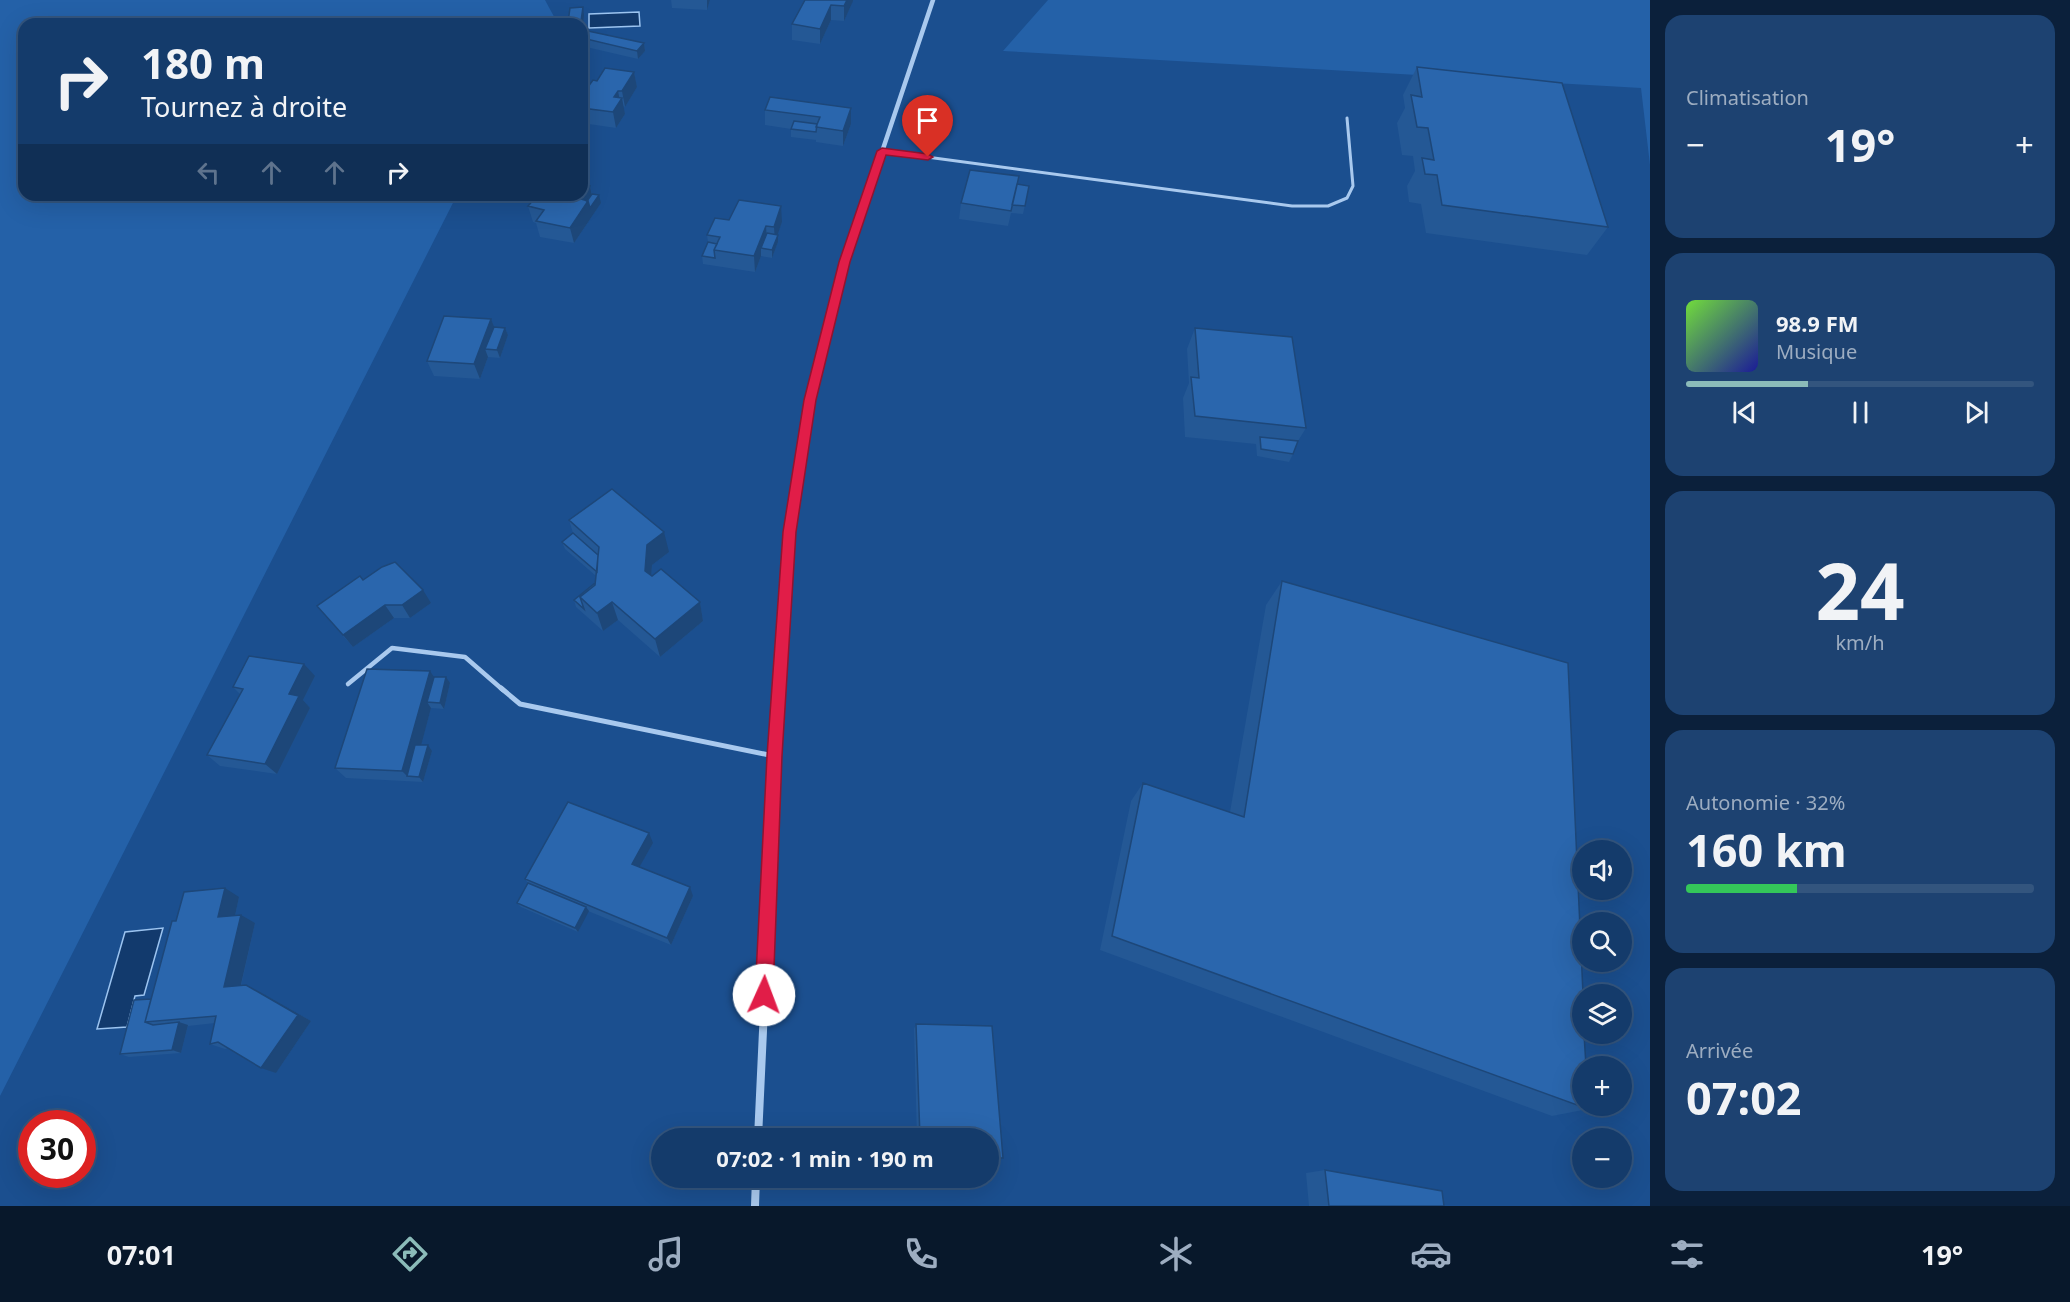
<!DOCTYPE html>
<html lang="fr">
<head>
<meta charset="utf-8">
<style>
	:root { --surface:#143b6b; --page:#1d4271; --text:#f1f3f6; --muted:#9dadc1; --line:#33557e; --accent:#8bbbb9 }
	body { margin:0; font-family:"Noto Sans",sans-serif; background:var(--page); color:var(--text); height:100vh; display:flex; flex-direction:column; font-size:22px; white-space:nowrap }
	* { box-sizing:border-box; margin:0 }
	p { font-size:20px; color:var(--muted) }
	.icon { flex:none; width:33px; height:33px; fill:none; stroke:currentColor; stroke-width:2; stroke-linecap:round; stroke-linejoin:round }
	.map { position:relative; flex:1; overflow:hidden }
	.details { display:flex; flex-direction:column; gap:15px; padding:15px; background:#0b203b; width:420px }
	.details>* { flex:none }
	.top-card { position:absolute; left:18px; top:18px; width:570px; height:183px; border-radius:18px; box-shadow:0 6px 24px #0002,0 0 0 2px var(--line); background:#143b6b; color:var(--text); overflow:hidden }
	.buttons { position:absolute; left:1572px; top:840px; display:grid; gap:12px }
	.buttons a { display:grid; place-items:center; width:60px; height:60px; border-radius:50%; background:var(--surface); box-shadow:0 6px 24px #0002,0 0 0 2px var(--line); font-size:30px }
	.speed { position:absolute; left:18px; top:1110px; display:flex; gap:12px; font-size:30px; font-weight:700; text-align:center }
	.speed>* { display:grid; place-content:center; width:78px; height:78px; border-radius:50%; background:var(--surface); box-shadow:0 6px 24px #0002,0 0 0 2px var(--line); line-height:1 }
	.speed .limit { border:9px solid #d22; background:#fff; color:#111 }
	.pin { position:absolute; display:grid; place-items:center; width:51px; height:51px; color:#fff; margin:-62px -26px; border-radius:50% 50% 50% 0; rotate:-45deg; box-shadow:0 0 6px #0007 }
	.pin .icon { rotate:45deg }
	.me { position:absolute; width:66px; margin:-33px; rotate:2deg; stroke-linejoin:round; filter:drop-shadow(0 0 4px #0008) }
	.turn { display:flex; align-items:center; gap:21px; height:126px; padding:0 24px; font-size:27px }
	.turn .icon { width:78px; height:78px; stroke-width:2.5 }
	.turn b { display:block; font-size:42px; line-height:51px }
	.lanes { display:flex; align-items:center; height:57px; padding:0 24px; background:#0003; justify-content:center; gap:30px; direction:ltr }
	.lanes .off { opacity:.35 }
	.big { font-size:45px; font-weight:700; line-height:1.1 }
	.details .widget { flex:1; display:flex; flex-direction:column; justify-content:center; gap:9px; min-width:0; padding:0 21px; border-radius:18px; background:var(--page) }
	.details .dial { align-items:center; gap:0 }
	.dial b { font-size:78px; line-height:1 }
	.song { display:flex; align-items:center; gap:18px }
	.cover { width:72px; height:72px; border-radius:9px; background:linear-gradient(135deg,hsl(100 70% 55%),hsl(240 70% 35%)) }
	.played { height:6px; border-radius:3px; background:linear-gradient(90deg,var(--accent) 35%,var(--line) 35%) }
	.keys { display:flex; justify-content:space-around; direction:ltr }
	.heat { display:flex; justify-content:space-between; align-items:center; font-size:33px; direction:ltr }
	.charge { height:9px; border-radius:4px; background:linear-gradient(90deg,#34c759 32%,var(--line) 0) }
	.trip { position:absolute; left:651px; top:1128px; width:348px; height:60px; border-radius:30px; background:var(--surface); box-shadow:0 6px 24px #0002,0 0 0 2px var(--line); font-weight:700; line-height:60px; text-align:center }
	.menu { display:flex; height:96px; justify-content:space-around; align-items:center; background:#08182b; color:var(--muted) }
	.menu .icon { width:42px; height:42px }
	.menu .active { color:var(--accent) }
	.menu b { font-size:27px; color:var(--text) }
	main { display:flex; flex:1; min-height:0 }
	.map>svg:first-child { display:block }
</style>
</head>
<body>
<main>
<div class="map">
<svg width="1650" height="1206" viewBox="0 0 1650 1206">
	<rect width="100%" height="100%" fill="#1b4f8f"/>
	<!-- green -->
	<path fill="#2461a8" d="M0,0H545L558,24H24V195H457L0,1096Z
		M1048,0H1650V165L1641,88L1003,51Z"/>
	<!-- water -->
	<path fill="#123a6d" stroke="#9cc4f0" stroke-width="1.5" d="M639,12L640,26L589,28V14Z
		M163,928L144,995L135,996L127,1027L97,1029L125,932Z"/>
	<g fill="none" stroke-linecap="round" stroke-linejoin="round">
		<!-- service-far2 -->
		<path stroke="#a9c9ee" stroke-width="3" d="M882,151L1292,206H1328L1347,198L1353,186L1347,118"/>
		<!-- service-far1 -->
		<path stroke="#a9c9ee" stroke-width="4.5" d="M348,684L392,648L465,657L503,690"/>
		<!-- service -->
		<path stroke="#a9c9ee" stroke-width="5" d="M501,688L520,704L774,756"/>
		<!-- minor-far2 -->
		<path stroke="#a9c9ee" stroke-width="4.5" d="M836,298L845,262L933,0"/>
		<!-- minor-far1 -->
		<path stroke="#a9c9ee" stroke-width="5" d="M779,690L790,532L810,400L836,296"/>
		<!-- minor -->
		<path stroke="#a9c9ee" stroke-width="8" d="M758,1138L779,688
			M755,1206L756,1178"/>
	</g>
	<!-- wall -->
	<path fill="#245895" d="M671,0H710L707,10L672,8Z
		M805,0H853L844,21L831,20L820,44L792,40V24Z
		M584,15L583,29L582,24H568V22Z
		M582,37L644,43L645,51L638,59L582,46Z
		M1417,67L1608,227L1587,255L1426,233L1421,204L1409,202L1407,186L1415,171L1413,156L1402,155L1397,123L1405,108L1403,95Z
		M634,72L637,87L625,107L623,106L625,114L616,128L582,123V95L597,81Z
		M770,97L851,124L843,146L816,142V140L791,137V129L765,125V110Z
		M582,149L590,165L584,174L585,184L590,186L592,194L601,203L574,243L540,237L536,223L533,222L528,206Z
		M1017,184L1029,186L1023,214L1011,213L1008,226L959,219L961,203Z
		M729,220L782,222L777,235H778V242L772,258L761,256L755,272L703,264L702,256L708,242L707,235Z
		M491,319L494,327L505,328L508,335L500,358L488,357L480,379L434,376L427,361Z
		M1195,328L1306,428L1298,441L1293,454L1289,462L1257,456L1256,444L1185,437L1183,398L1189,383L1187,349Z
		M569,520L669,552L652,565L651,576L700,602L703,621L660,657L618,620L603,631L576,607L574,600L595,583L596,576L565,549L562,542L573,533Z
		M363,580L431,603L410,618H394L353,647L327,618L317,606Z
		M1282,581L1588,1109L1552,1116L1100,950L1131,801L1143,783L1230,812L1266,605Z
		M315,676L303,700L310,708L277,774L220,766L207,755L240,694L233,687Z
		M434,677L450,683L444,709L431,708L421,745L432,751L423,782L346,778L335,768Z
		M653,843L639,867L693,896L671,945L588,911L578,932L521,907L517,903L528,883L525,879Z
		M239,897L235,916L255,923L241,986L246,985L260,992L311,1021L276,1073L228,1048L225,1049L210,1044L215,1023L188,1026L181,1053L129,1057L120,1054L151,999L176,921Z
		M916,1024L1003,1158L998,1161H988V1138H917L914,1029Z
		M1325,1170L1444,1206H1309L1306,1173Z"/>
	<!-- shaded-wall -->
	<path fill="#1d4779" d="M707,0H710L707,10Z
		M847,0H853V1L844,21V6Z
		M831,5V20L820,44V29Z
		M583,7L584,15L583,29L581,21Z
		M644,43L645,51L638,59L637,51Z
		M634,72L637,87L625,107L622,91Z
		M618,91L620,101L622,98L625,114L616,128L613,112L614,97Z
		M851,108V124L843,146V131Z
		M587,149L590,165L584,174L587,191L590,186L593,201L599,195L601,203L574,243L570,228L581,199L582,156Z
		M781,206L782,222L775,242L774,227Z
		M766,226L767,241L761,248V256L755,272L754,256Z
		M778,235V242L772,258V250Z
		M491,319L497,334L485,349L488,357L480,379L474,364Z
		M505,328L508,335L500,358L497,350Z
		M664,532L669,552L652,565L650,590L645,571L647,545Z
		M423,590L431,603L410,618L402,605Z
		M612,602L618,620L603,631L597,613Z
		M700,602L703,621L660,657L655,639Z
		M385,605L394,618L353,647L343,635Z
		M304,664L315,676L303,700L310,708L277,774L265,764L289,694Z
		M430,671L438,683L427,702L431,708L413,776H407L402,771Z
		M446,677L450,683L444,709L440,703Z
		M428,745L432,751L423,782L419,777Z
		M649,833L653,843L636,873L632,864Z
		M690,887L693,896L671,945L667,938Z
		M225,888L239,897L233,925L218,917Z
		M586,907L589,911L578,932L575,928Z
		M241,915L255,923L239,993L224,987Z
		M246,985L260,992L311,1021L276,1073L261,1068Z
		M179,1022L188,1025L181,1053L172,1050Z"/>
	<!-- building -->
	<path fill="#2a66ad" stroke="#1d4779" stroke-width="1.5" d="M805,0H847L844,6L831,5L820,29L792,24Z
		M583,7L581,21L568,22L570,8Z
		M588,31L644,43L637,51L582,38V37Z
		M1417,67L1562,83L1608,227L1442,205L1437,175L1425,174L1422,158L1434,160L1428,128L1417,127L1411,95L1422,97Z
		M605,68L634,72L622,91H618L614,97L622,98L613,112L582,108V95L593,80L597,81Z
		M770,97L851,108L843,131L816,127L820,117L765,110Z
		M794,121L817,124L816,132L791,129Z
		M582,149H587L582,156Z
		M582,169L584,184L590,186L581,199L588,201L570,228L536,221L544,210L528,206L538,195H582Z
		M970,170L1019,176L1011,211L961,203Z
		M1017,184L1029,186L1025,206L1012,205Z
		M592,194L599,195L590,208L588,201H587Z
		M739,200L781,206L774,227L766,226L754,256L714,250L720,237L707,235L715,218L729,220Z
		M767,233L778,235L772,250L761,248Z
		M708,242L717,244L714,250L715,258L702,256Z
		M444,316L491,319L474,364L427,361Z
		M494,327L505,328L497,350L485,349Z
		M1195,328L1292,337L1306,428L1195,416L1191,377L1199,378Z
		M1260,437L1298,441L1293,454L1261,449Z
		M612,489L664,532L647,545L645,571L652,576L661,569L700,602L655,639L612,602L597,613L580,597L595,585L599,547L569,520Z
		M573,533L598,555L597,572L562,542Z
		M395,562L423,590L402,605H385L343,635L317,606L360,576L363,580L382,567Z
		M1282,581L1568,663L1583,994L1582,1034H1584L1586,1066H1582V1106H1588V1109L1112,936L1143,783L1244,817Z
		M595,583V585L580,597L584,609L574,600Z
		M249,656L304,664L289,694L299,696L265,764L207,755L243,689L233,687Z
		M367,669L430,671L402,771L335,768Z
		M434,677H446L440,703L427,702Z
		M415,745H428L419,777L407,776Z
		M568,802L649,833L632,864L690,887L667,938L525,879Z
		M528,883L586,907L575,928L517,903Z
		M225,888L218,917L241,915L224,987L246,985L298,1015L261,1068L218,1042L210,1044L216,1016L145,1022L172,921H176L184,892Z
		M151,999L145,1022L153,1025L179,1022L172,1050L120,1054L134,1000Z
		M916,1024L992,1026L1003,1158H988V1138H920Z
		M1325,1170L1442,1191L1444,1206H1329Z"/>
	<!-- route -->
	<path fill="#e11d48" stroke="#92132f" stroke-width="1.5" d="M882,148L928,154L933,157L928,160L886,155L850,262L816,400L796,532L782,756L773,995L770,1001L764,1004L758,1001L755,995L767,756L783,532L804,400L839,262L877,151Z"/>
</svg>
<div class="buttons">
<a><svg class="icon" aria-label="sound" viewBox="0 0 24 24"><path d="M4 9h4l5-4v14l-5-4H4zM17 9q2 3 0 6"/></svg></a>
<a><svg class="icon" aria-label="search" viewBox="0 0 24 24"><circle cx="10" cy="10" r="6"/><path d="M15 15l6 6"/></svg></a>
<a><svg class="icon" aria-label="layers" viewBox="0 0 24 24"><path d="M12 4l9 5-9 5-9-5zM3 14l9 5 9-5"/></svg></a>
<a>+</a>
<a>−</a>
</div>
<div class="speed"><div class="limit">30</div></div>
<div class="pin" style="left:928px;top:157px;background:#d93025"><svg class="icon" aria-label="arrive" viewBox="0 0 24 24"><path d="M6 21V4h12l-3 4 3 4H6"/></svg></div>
<svg class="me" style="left:764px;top:995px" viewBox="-20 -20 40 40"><circle r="19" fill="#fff"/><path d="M0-13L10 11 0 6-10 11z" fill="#e11d48"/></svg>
<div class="trip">07:02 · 1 min · 190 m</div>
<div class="top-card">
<div class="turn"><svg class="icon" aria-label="right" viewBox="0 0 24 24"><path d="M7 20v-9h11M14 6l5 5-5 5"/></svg><div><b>180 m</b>Tournez à droite</div></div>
<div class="lanes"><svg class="icon off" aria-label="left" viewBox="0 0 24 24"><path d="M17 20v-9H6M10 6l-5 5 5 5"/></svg><svg class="icon off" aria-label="ahead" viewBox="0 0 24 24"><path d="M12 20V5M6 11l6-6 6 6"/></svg><svg class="icon off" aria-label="ahead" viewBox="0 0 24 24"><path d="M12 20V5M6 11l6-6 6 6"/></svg><svg class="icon" aria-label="right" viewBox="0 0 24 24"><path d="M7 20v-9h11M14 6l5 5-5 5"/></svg></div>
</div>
</div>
<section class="details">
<div class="widget"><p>Climatisation</p>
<div class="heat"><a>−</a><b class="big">19°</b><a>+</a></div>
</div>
<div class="widget">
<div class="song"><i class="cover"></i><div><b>98.9 FM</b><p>Musique</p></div></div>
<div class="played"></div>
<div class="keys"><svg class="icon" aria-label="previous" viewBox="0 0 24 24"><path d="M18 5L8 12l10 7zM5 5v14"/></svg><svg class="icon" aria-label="pause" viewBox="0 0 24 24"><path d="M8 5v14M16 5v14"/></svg><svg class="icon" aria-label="next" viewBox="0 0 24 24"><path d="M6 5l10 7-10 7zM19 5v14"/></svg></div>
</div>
<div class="widget dial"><b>24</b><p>km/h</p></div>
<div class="widget"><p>Autonomie · 32%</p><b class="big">160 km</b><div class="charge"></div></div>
<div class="widget"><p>Arrivée</p><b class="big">07:02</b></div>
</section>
</main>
<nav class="menu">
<b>07:01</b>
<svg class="icon active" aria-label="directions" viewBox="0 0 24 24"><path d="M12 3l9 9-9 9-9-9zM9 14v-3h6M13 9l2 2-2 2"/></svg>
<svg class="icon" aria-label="music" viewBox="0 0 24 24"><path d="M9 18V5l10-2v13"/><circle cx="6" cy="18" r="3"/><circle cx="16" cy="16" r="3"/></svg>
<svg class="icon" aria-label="phone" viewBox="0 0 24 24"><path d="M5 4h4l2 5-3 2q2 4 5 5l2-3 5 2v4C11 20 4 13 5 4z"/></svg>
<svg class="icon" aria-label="climate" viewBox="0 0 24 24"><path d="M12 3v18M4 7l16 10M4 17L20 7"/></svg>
<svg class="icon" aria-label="car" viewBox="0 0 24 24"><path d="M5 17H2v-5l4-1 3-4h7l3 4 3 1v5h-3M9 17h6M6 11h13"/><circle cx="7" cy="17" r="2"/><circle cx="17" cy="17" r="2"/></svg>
<svg class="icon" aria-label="filters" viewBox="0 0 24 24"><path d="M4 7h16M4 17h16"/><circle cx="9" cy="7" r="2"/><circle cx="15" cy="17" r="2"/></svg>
<b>19°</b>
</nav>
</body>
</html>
